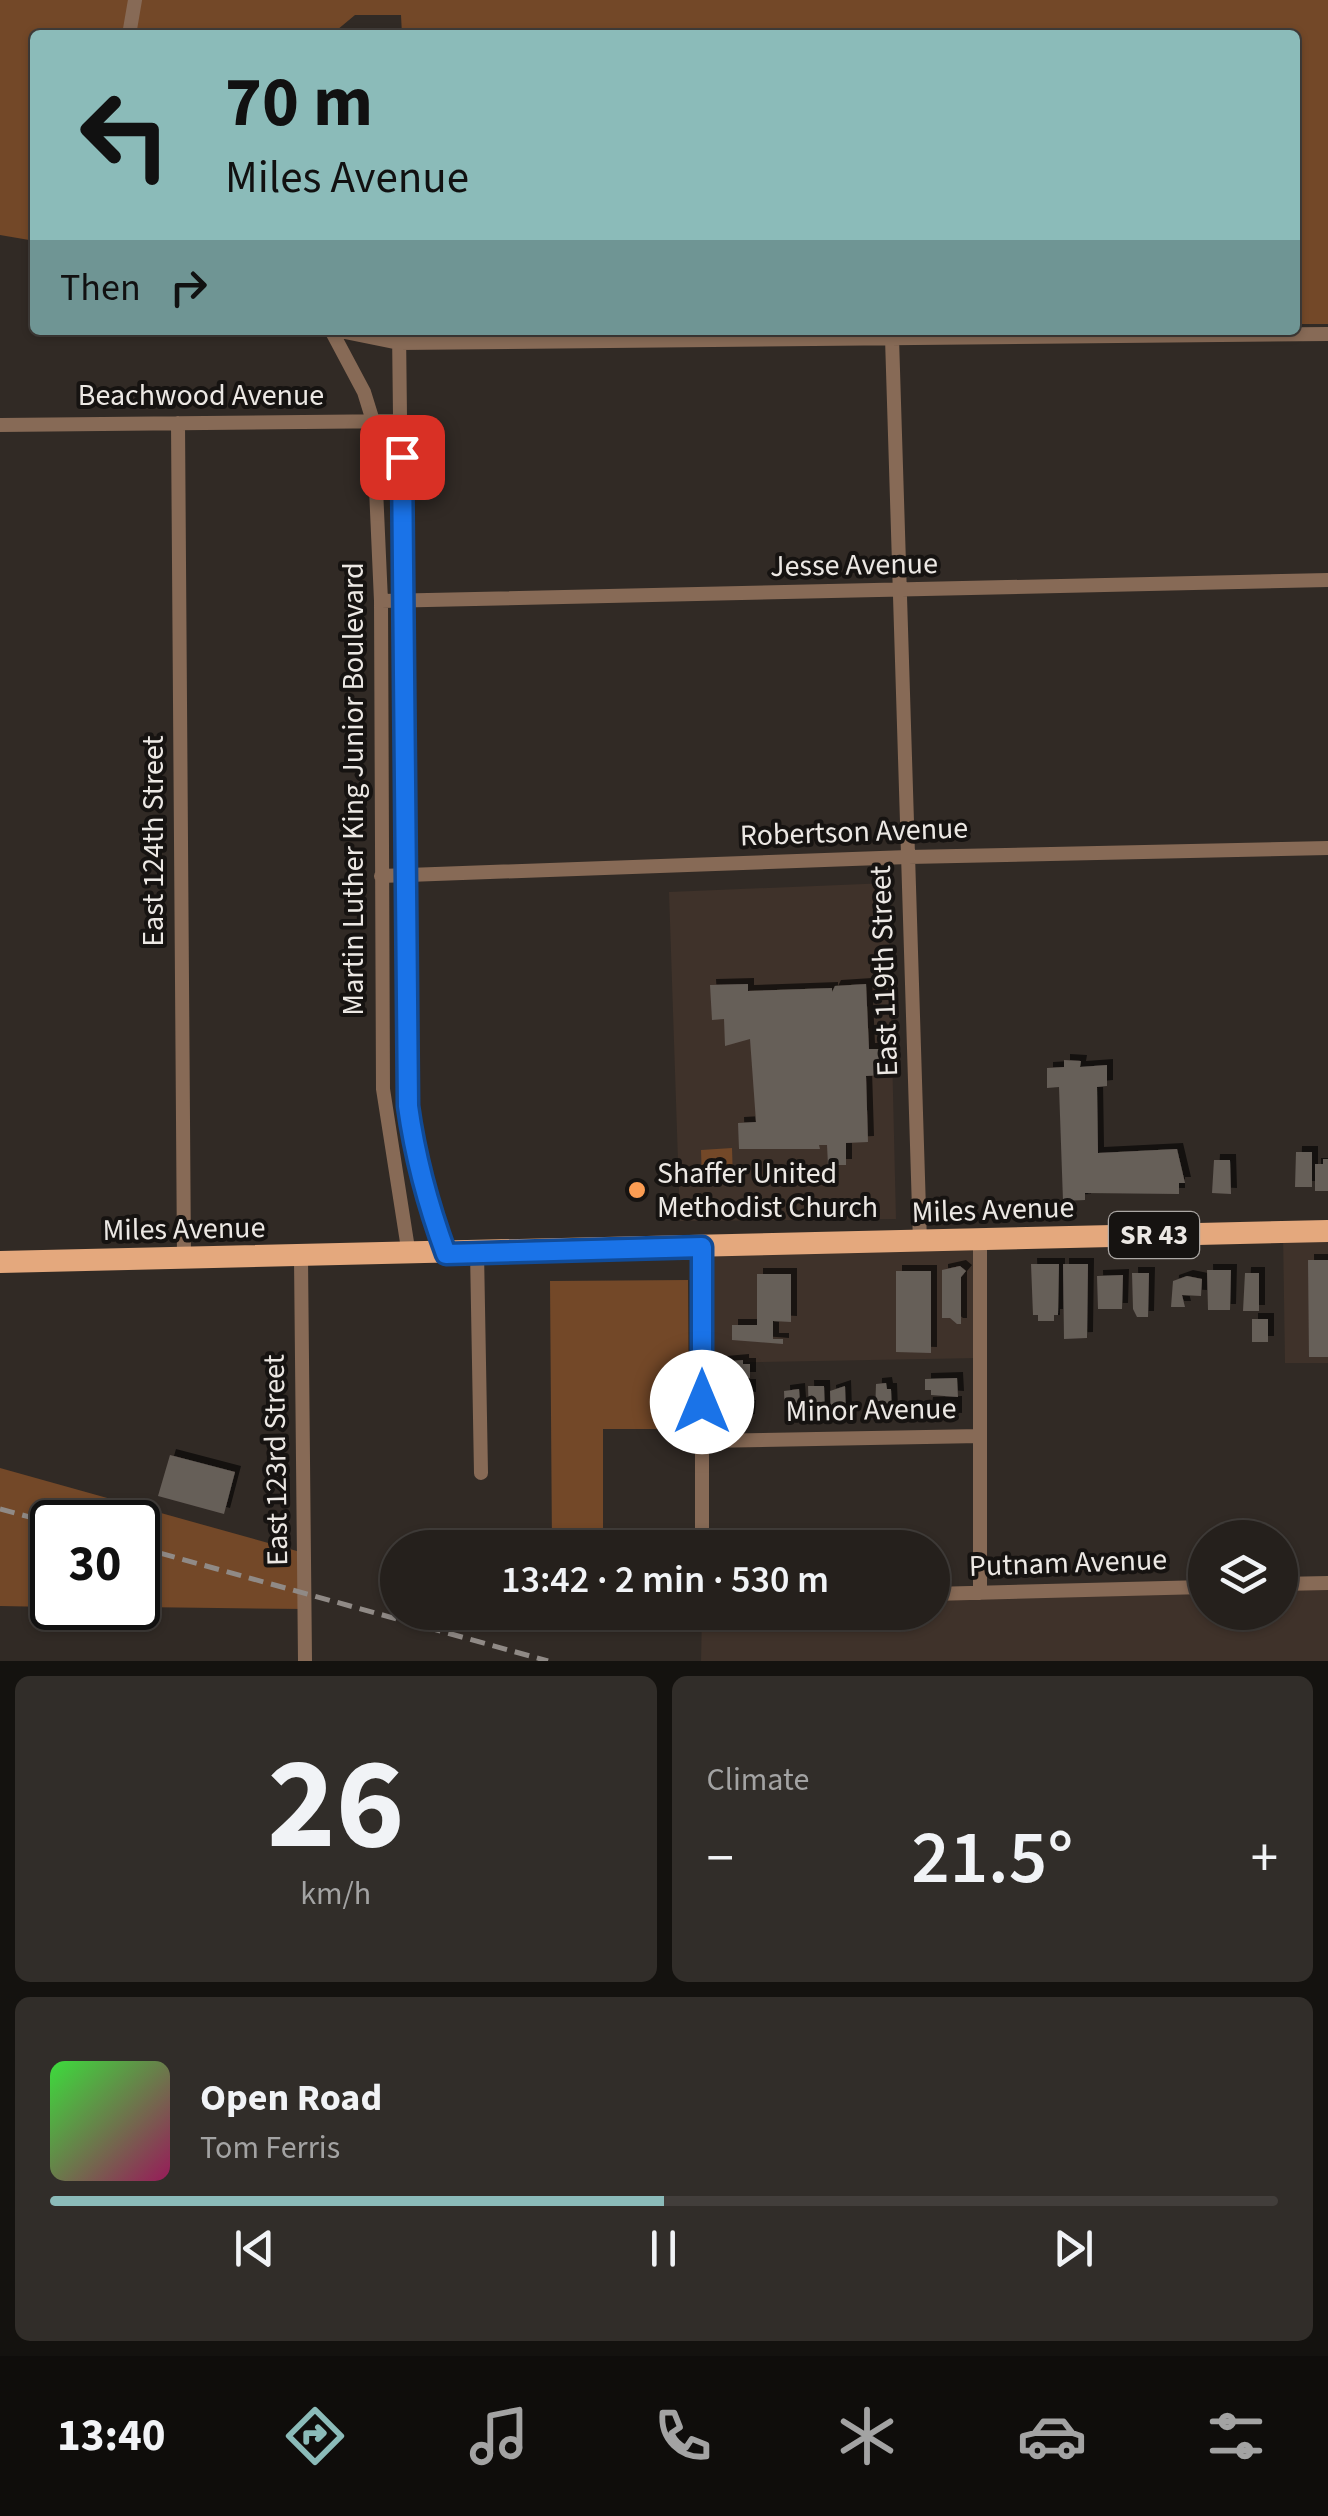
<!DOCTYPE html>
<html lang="en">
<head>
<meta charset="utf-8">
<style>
	:root { --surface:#25201c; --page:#312d29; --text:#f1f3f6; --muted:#a3a3a3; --line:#423e3b; --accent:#8bbbb9 }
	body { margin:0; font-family:"Source Sans 3",sans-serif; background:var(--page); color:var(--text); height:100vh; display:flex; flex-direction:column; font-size:38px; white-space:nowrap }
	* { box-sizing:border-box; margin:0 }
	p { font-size:32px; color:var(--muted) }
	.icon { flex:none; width:55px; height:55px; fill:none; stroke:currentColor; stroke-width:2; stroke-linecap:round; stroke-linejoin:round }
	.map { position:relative; height:1661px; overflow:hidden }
	.drawer { display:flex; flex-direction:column; gap:15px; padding:15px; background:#14120f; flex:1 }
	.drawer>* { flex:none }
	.hud { position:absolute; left:30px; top:30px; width:1270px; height:305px; border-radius:10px; box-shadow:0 2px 8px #0004,0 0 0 2px var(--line); background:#8bbbb9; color:#111; overflow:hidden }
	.tools { position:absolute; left:1188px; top:1520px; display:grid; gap:20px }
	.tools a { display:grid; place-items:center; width:110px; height:110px; border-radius:50%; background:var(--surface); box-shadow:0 2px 8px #0004,0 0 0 2px var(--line); font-size:50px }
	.speed { position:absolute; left:30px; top:1500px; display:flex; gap:20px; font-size:50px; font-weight:700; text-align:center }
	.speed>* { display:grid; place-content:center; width:130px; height:130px; border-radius:50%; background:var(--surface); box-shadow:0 2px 8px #0004,0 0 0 2px var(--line); line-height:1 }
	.speed .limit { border:5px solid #111; border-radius:15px; background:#fff; color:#111 }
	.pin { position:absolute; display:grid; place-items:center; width:85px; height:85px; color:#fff; margin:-42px; border-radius:20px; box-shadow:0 5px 15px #0006 }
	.me { position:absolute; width:110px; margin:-55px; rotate:0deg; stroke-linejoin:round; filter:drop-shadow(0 0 8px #0008) }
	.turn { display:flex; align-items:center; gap:35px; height:210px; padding:0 30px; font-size:45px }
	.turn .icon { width:130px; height:130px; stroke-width:2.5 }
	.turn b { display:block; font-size:70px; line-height:85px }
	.then { display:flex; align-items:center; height:95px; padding:0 30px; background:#0003; gap:20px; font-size:38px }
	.big { font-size:75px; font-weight:600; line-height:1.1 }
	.drawer .tile { flex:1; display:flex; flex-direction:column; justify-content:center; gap:15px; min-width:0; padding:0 35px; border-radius:15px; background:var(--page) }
	.drawer .dial { align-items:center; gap:0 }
	.dial b { font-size:130px; line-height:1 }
	.song { display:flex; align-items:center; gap:30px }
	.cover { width:120px; height:120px; border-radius:15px; background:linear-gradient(135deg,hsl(120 70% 55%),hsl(330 70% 35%)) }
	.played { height:10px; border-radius:5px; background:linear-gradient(90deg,var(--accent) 50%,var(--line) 50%) }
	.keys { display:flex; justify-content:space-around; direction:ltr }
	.heat { display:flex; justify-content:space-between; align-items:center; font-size:55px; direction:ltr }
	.drawer .tiles { flex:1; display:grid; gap:15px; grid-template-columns:1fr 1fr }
	.tile:last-child { grid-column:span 2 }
	.trip { position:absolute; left:380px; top:1530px; width:570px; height:100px; border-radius:50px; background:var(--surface); box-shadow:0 2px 8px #0004,0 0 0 2px var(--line); font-weight:600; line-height:100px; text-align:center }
	.tabs { display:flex; height:160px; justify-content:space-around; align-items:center; background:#0f0d0b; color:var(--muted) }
	.tabs .icon { width:70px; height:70px }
	.tabs .active { color:var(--accent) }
	.tabs b { font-size:45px; color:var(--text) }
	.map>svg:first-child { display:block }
</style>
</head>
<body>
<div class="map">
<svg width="1328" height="1661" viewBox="0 0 1328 1661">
	<defs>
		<filter id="shadow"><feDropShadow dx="6" dy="-6" stdDeviation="0" flood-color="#0009"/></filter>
	</defs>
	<rect width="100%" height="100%" fill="#312a25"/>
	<!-- built -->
	<path fill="#3f322a" d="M888,883L896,1219L680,1221L669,892Z
		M1328,1231V1363H1285L1283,1232Z
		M980,1240V1358L702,1363V1247Z
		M1328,1583V1661H701L702,1613L932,1612L933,1594L1205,1587V1612H1280V1584Z"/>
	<!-- green -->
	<path fill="#734828" d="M0,0H1328V324H1295V35H402L401,15H355L331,35H35V241L0,235Z
		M732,1148L733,1180L702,1181L701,1150Z
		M688,1280L689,1429H603V1547H552L550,1281Z
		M0,1468L304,1553L305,1609L138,1607V1522H52V1607L0,1606Z"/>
	<!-- building -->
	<path fill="#665e58" filter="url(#shadow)" d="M748,984V991L832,988V992L835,986L866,984L869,1049H882L883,1075L866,1076L868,1142L846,1143V1165H828L827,1145H819L820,1149H739L738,1123L756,1122L750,1039L725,1046L724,1019L712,1020L710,985Z
		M1064,1060L1081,1061L1080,1067L1107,1065V1086L1097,1087L1098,1153L1177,1149L1185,1183H1179V1194L1085,1193V1200L1063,1201L1059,1087L1047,1088V1068L1064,1067Z
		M1296,1152H1312V1187H1295Z
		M1323,1159H1328V1191H1315V1164H1323Z
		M1214,1160H1230L1231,1194L1212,1193Z
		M1308,1260H1328V1357H1309Z
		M1031,1264H1059L1058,1315H1054V1321H1038V1315H1033Z
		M1063,1264H1088L1087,1338L1064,1339Z
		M960,1266L966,1271L961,1277V1324H957L950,1318H942V1270Z
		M1207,1270H1231L1230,1310H1208Z
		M896,1271H931V1353L896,1352Z
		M1132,1273H1149L1148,1317H1137L1133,1309Z
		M1245,1273H1259V1311H1243Z
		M757,1274H791V1322L773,1321V1339H783V1344L732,1340V1325H757Z
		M1123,1275L1122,1309H1098L1097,1276Z
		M1187,1276L1202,1279L1201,1296L1182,1295L1185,1307H1171L1173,1281Z
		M1252,1319H1268V1342H1252Z
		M743,1360V1364H750V1378H743V1385H750V1398H743V1406H750L749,1420L724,1424L720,1422V1404L725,1401H720V1383L725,1380H720V1362Z
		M957,1378L958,1397L931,1395V1390H925V1379Z
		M886,1383L887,1389H891L892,1415H875L876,1384Z
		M808,1386H824L825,1416H809Z
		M845,1386L846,1415H831L830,1391Z
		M799,1389L801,1417H785L784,1391Z
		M956,1402V1419L925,1417L927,1403Z
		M170,1455L235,1472L224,1514L158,1496Z"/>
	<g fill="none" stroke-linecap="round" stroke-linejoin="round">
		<!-- street -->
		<path stroke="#876a56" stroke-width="14" d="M129,35L135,0
			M331,330L364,392L373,421L381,601L383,1089L409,1255
			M335,330L399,343L1328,334
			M399,330L408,1106L414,1153L446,1253
			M892,338L920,1242
			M178,423L184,1259
			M0,425L402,421
			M381,601L1328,580
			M381,876L908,857L1328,848
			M980,1240V1593
			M702,1247V1548
			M477,1252L481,1473
			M301,1258L305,1661
			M702,1441L980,1436
			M1280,1584L1328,1583
			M932,1594L1205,1587"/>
		<!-- primary -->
		<path stroke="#e4a87d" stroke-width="22" d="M0,1262L1328,1231"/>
		<!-- rail -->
		<path stroke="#908a86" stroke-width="5" stroke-dasharray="15 8" stroke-linecap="butt" d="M0,1509L52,1523
			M138,1547L548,1661"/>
	</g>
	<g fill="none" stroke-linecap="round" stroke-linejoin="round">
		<!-- route casing -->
		<g stroke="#114b97" stroke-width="25">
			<path id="route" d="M402,457L408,1106C415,1157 428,1205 446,1254L702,1247V1402"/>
		</g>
		<!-- route -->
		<use href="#route" stroke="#1a73e8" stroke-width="18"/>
	</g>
	<!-- markers -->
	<circle fill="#fc9d53" stroke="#161311" stroke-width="4" cx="637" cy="1190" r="10"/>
	<g text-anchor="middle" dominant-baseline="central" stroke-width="8" stroke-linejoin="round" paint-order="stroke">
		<!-- shield labels -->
		<rect fill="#161311" stroke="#aca8a5" stroke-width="2.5" x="1109" y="1212" width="90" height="46" rx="8"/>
		<g font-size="28" font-weight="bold" fill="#ece8e4">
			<text x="1154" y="1235">SR 43</text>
		</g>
		<!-- street labels -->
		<g font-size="30" fill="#ece8e4" stroke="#161311">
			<text x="201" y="395">Beachwood Avenue</text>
			<text transform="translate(854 565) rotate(-1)">Jesse Avenue</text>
			<text transform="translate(353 789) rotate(-90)">Martin Luther King Junior Boulevard</text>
			<text transform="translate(854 832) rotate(-2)">Robertson Avenue</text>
			<text transform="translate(153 841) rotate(-90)">East 124th Street</text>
			<text transform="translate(884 971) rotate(-92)">East 119th Street</text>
			<text transform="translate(993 1210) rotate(-2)">Miles Avenue</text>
			<text transform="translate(184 1229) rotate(-1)">Miles Avenue</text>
			<text transform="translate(871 1410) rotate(-1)">Minor Avenue</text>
			<text transform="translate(276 1460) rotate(-91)">East 123rd Street</text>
			<text transform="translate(1068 1563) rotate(-2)">Putnam Avenue</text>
		</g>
		<!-- poi labels -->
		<g font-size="30" fill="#ece8e4" stroke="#161311" text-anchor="start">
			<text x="657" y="1173">Shaffer United<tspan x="657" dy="34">Methodist Church</tspan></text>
		</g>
	</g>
</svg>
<div class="tools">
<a><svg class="icon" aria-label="layers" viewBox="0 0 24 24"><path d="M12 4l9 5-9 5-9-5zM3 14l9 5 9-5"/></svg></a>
</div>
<div class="speed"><div class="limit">30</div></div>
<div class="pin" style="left:402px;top:457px;background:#d93025"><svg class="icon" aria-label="arrive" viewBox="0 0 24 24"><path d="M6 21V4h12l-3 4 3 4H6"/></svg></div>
<svg class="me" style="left:702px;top:1402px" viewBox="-20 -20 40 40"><circle r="19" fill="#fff"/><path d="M0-13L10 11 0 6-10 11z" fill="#1a73e8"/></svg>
<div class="trip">13:42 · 2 min · 530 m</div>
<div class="hud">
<div class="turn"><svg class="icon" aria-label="left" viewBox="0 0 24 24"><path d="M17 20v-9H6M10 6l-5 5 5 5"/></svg><div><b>70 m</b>Miles Avenue</div></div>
<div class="then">Then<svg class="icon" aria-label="right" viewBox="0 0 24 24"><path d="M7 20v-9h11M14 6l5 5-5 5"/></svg></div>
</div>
</div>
<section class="drawer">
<div class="tiles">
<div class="tile dial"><b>26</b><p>km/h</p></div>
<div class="tile"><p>Climate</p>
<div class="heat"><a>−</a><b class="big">21.5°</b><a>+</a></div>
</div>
<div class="tile">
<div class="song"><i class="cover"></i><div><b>Open Road</b><p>Tom Ferris</p></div></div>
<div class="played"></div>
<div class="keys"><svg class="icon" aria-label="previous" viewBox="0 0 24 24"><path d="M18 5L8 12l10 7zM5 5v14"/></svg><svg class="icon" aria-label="pause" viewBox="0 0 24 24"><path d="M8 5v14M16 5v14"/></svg><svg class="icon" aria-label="next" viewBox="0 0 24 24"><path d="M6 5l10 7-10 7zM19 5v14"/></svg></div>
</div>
</div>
</section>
<nav class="tabs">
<b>13:40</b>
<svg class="icon active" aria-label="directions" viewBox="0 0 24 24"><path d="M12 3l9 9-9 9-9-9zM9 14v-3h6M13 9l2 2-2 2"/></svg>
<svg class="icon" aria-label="music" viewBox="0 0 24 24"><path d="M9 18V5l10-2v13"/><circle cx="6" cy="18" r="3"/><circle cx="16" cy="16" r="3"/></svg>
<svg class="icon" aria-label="phone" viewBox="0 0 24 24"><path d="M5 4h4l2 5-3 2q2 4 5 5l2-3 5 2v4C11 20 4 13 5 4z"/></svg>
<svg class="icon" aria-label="climate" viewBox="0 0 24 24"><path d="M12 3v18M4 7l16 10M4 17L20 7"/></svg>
<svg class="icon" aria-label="car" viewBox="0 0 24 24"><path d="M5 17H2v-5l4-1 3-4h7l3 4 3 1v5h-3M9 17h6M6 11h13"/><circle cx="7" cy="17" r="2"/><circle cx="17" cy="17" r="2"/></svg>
<svg class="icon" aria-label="filters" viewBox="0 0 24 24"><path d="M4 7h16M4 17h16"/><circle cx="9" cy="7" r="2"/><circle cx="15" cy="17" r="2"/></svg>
</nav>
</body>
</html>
